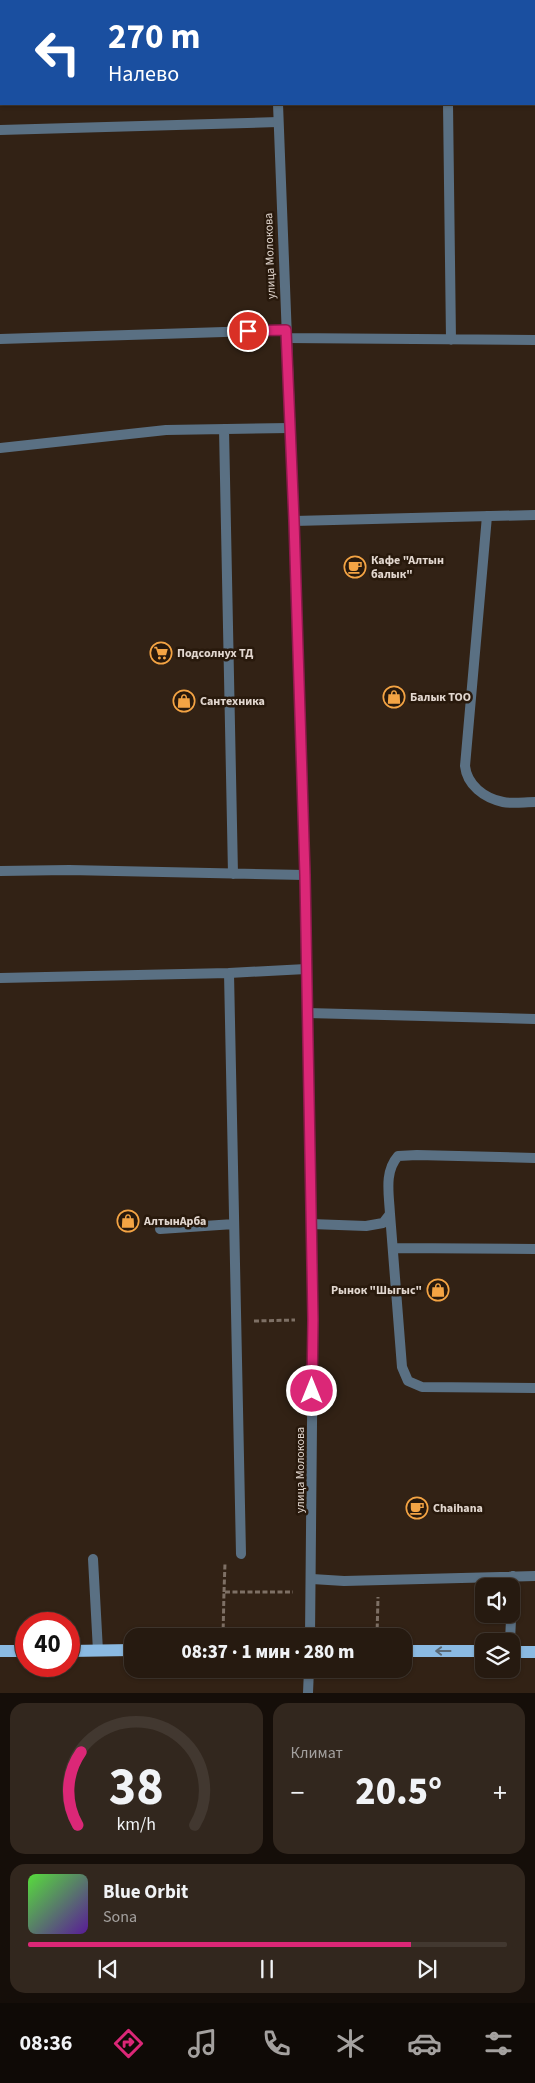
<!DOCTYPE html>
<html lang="ru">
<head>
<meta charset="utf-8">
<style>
	:root { --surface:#261a10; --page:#32271e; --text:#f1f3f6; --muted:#a4a19f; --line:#423830; --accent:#db2777 }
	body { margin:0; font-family:"Source Sans 3",sans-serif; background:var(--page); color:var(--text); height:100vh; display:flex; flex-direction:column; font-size:19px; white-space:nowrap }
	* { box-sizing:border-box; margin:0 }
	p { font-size:16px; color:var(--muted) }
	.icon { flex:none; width:28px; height:28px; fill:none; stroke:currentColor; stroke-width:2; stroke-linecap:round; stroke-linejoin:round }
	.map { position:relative; height:1693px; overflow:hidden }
	.details { display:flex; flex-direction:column; gap:10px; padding:10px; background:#150e09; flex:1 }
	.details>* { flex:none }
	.guide { position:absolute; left:0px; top:0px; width:535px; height:105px; box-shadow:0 1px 4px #0004,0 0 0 1px var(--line); background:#1a4fa0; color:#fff; overflow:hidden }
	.buttons { position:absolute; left:475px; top:1578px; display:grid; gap:10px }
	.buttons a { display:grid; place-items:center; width:45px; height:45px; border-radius:10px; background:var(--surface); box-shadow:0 1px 4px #0004,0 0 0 1px var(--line); font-size:25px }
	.speed { position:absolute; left:15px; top:1612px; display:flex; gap:10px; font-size:25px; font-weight:700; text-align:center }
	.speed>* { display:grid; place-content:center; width:65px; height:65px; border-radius:50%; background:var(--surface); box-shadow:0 1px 4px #0004,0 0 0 1px var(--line); line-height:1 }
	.speed .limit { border:8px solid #d22; background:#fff; color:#111 }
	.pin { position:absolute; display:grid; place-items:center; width:42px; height:42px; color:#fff; margin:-21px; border:2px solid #fff; border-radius:50%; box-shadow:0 1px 5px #0007 }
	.me { position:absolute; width:55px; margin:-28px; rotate:0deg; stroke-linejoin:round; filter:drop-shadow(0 0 4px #0008) }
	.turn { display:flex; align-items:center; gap:18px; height:105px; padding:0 25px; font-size:22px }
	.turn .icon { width:65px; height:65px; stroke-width:2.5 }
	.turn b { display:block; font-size:35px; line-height:42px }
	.big { font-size:38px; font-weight:800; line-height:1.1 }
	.details .card { flex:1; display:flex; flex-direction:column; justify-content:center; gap:8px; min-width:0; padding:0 18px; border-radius:15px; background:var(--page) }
	.details .dial { align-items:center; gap:0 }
	.dial svg { height:130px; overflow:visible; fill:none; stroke:var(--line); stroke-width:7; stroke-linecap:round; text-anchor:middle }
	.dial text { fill:var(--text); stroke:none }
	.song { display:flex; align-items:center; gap:15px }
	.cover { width:60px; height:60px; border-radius:8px; background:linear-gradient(135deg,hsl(110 70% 55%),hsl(270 70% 35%)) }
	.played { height:5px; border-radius:2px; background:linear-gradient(90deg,var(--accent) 80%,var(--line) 80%) }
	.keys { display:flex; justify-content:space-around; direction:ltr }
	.heat { display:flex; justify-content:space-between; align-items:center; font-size:28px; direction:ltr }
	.details .tiles { flex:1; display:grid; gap:10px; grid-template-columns:1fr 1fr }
	.card:last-child { grid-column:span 2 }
	.trip { position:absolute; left:124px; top:1628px; width:288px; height:50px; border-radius:15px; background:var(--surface); box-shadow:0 1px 4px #0004,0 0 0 1px var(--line); font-weight:800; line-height:50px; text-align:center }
	.tabs { display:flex; height:80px; justify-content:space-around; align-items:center; background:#0f0a06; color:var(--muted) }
	.tabs .icon { width:35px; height:35px }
	.tabs .active { color:var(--accent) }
	.tabs b { font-size:22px; color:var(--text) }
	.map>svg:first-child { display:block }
</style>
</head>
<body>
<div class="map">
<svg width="535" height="1693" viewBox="0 0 535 1693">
	<rect width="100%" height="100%" fill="#322215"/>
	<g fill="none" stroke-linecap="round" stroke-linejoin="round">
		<!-- path -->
		<path stroke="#7e7065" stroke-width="3" stroke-dasharray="5 2.5" stroke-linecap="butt" d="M254,1321L295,1320
			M224,1592L225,1563
			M223,1636L224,1592H293
			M377,1636L378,1597"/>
		<!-- service -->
		<path stroke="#5a7083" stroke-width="10" d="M61,0V1
			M446,0V1
			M0,9H1
			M448,104L451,340
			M0,130L278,122
			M286,338L535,340
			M0,339L286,330
			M224,429L233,874
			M0,448L166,430L290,428
			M487,516L465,766C467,785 484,798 503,802C512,804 525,802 535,802
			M294,521L535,515
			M0,871L69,870L305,875
			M229,973L306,969
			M0,978L229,973L241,1554
			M307,1013L535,1019
			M390,1214L402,1367L408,1381L422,1387L535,1388
			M311,1224L366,1226L383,1223L390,1214C389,1194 384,1172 398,1156L417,1155L535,1158
			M160,1229L234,1224
			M393,1248L535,1249
			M93,1559L98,1651
			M312,1579L344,1581L535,1576
			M510,1641L513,1576"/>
		<!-- tertiary -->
		<path stroke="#5a7083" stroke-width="10" d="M275,0V1
			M278,104L294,521L305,875L313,1319L310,1636
			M308,1693L309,1669"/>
		<!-- primary -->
		<path stroke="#8bbae2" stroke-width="12" d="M0,1651H26
			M69,1651L132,1650
			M402,1651H484
			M511,1652H535"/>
	</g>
	<!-- one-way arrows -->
	<defs><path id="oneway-shaft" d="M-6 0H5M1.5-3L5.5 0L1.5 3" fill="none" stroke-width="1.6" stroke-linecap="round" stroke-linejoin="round" transform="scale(1.25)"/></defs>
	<use stroke="#5a6a77" href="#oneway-shaft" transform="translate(443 1651) rotate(-180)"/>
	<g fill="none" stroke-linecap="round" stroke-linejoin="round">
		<!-- route casing -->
		<g stroke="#8e194d" stroke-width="12">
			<path id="route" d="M248,331L286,330L294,521L305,875L313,1320L312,1391"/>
		</g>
		<!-- route -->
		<use href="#route" stroke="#db2777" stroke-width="9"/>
	</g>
	<!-- icons -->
	<defs>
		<g id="cafe-ring" transform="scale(1.125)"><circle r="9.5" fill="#28190c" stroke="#f4a444" stroke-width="1.5"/><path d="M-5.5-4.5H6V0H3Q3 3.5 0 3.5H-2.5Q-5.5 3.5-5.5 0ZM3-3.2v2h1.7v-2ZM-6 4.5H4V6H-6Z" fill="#f4a444"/></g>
		<g id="supermarket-ring" transform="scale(1.125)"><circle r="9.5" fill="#28190c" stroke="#f4a444" stroke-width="1.5"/><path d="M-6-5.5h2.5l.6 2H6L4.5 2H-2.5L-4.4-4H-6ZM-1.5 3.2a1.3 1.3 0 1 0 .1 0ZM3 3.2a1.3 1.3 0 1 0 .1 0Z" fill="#f4a444"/></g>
		<g id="shop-ring" transform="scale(1.125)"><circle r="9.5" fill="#28190c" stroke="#f4a444" stroke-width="1.5"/><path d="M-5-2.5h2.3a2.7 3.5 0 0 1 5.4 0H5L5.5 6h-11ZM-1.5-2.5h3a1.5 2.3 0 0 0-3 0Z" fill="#f4a444"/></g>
	</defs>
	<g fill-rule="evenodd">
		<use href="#cafe-ring" x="355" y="567"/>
		<use href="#supermarket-ring" x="161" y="653"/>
		<use href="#shop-ring" x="394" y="697"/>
		<use href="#shop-ring" x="184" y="701"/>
		<use href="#shop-ring" x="128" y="1221"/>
		<use href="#shop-ring" x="438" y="1290"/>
		<use href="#cafe-ring" x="417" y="1508"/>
	</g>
	<g text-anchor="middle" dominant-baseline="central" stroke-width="5" stroke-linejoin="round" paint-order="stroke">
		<!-- street labels -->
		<g font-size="12" fill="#e2d7cf" stroke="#28190c">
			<text transform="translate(270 256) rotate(-92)">улица Молокова</text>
			<text transform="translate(300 1470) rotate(-90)">улица Молокова</text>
		</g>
		<!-- poi labels -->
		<g font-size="12" font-weight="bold" fill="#e2d7cf" stroke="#28190c" text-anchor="start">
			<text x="371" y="560">Кафе "Алтын<tspan x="371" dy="14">балык"</tspan></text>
			<text x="177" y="653">Подсолнух ТД</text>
			<text x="410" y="697">Балык ТОО</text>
			<text x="200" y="701">Сантехника</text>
			<text x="144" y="1221">АлтынАрба</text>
			<text x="422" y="1290" text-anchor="end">Рынок "Шыгыс"</text>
			<text x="433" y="1508">Chaihana</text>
		</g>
	</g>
</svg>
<div class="buttons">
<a><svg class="icon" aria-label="sound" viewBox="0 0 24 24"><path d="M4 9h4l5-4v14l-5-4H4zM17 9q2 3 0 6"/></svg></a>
<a><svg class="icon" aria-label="layers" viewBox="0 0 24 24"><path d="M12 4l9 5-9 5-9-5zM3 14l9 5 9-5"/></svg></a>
</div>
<div class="speed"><div class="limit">40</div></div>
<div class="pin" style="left:248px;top:331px;background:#d93025"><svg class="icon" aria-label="arrive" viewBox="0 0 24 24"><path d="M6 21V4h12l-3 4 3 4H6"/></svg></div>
<svg class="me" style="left:312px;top:1391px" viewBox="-20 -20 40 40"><circle r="17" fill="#db2777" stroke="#fff" stroke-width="3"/><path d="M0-11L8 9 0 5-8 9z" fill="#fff"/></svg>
<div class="trip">08:37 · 1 мин · 280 m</div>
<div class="guide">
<div class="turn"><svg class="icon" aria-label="left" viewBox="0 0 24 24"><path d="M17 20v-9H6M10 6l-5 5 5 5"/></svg><div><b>270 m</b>Налево</div></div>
</div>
</div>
<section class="details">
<div class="tiles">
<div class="card dial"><svg viewBox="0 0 100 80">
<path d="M14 69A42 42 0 1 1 86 69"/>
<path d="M14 69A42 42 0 0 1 16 24" stroke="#db2777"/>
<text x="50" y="56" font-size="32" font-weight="700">38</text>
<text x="50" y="72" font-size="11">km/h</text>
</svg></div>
<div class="card"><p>Климат</p>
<div class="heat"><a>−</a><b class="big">20.5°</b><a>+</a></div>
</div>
<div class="card">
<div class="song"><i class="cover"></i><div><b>Blue Orbit</b><p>Sona</p></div></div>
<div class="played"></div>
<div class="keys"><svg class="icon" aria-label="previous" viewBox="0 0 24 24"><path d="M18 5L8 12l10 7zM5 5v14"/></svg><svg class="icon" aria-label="pause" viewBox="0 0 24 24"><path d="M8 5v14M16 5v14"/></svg><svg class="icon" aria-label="next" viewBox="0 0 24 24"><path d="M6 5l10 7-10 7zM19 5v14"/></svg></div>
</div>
</div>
</section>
<nav class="tabs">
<b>08:36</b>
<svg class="icon active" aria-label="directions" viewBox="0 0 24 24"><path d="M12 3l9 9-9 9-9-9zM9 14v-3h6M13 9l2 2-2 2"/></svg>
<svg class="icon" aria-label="music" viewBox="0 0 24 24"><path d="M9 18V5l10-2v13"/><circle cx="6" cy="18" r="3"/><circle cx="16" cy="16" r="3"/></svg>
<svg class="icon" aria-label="phone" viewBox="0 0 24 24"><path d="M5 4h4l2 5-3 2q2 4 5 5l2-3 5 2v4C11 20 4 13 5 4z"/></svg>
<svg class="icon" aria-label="climate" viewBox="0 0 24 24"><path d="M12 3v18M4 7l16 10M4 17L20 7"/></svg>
<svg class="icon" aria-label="car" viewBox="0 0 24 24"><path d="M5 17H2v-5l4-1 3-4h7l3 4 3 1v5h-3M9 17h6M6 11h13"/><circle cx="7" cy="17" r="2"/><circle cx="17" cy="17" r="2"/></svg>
<svg class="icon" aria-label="filters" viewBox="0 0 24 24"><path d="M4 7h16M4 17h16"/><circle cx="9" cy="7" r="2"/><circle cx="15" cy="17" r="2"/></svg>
</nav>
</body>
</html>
